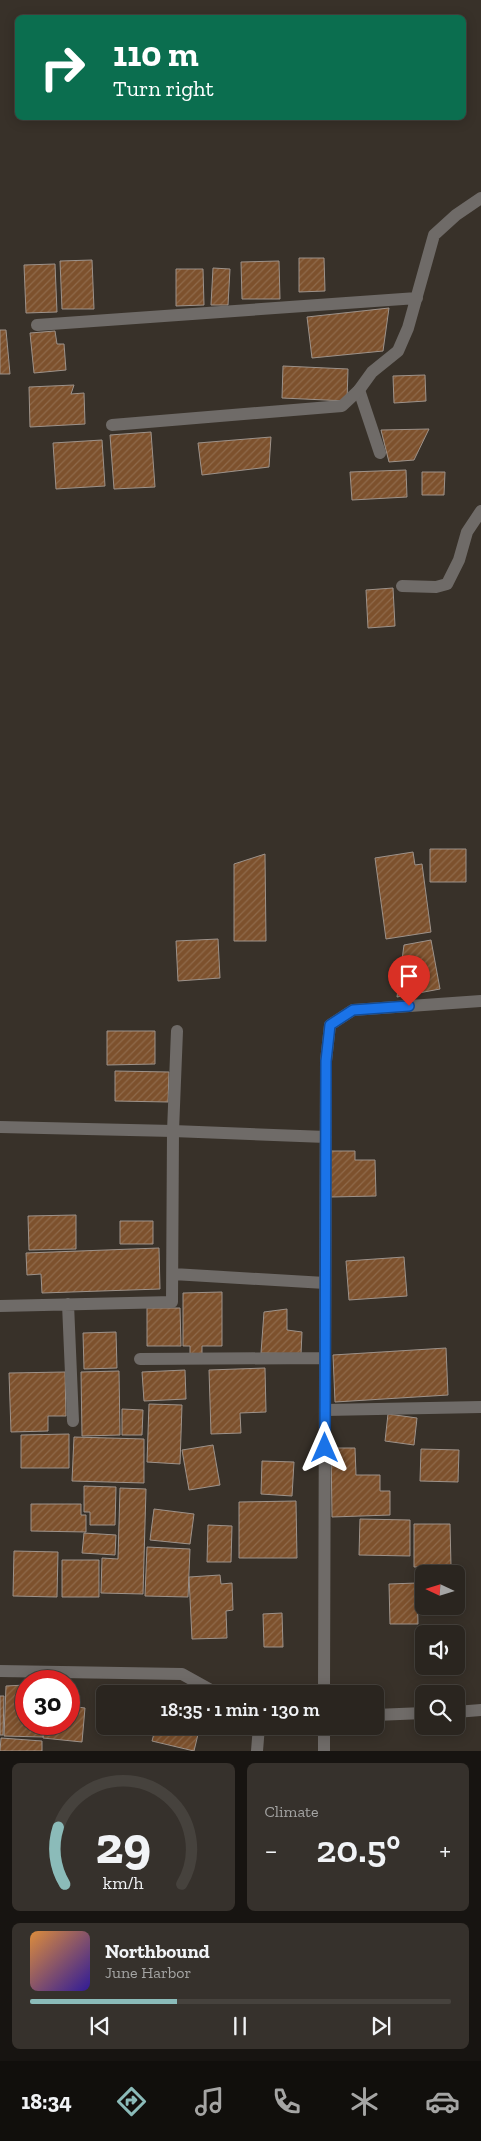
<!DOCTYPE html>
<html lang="en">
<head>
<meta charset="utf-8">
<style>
	:root { --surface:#2a251f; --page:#36312c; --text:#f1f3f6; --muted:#a5a5a4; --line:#46423d; --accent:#8bbbb9 }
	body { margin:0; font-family:"Zilla Slab",serif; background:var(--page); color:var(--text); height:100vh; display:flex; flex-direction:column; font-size:19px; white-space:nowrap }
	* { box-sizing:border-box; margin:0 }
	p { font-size:16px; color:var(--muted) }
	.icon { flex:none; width:28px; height:28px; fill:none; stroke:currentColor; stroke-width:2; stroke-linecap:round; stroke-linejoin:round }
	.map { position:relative; height:1751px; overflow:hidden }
	.drawer { display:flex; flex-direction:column; gap:12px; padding:12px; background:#171411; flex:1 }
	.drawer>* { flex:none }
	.banner { position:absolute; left:15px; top:15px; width:451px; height:105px; border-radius:8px; box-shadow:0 2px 12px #0003,0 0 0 1px var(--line); background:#0b6e4f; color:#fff; overflow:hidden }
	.needle { width:32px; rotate:274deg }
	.controls { position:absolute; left:415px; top:1565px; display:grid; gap:10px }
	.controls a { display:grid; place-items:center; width:50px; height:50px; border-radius:8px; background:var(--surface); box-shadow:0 2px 12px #0003,0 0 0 1px var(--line); font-size:25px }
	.speed { position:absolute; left:15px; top:1670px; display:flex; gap:10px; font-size:25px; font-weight:700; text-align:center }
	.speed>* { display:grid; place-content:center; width:65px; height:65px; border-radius:50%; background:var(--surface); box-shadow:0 2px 12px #0003,0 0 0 1px var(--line); line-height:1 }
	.speed .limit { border:8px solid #d22; background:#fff; color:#111 }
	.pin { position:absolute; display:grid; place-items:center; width:42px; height:42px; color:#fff; margin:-51px -21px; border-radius:50% 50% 50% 0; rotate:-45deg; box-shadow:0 0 5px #0007 }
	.pin .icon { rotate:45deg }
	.me { position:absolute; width:55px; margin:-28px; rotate:0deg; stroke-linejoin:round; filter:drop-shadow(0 0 4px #0008) }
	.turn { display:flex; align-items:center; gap:18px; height:105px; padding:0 15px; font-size:22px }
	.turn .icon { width:65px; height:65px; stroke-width:2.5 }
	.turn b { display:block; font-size:35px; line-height:42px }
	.big { font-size:38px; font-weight:600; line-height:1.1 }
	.drawer .card { flex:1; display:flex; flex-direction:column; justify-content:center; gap:8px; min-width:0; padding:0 18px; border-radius:8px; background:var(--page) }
	.drawer .dial { align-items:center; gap:0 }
	.dial svg { height:130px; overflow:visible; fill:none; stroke:var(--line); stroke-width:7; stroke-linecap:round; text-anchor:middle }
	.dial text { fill:var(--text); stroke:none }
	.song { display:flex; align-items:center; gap:15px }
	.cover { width:60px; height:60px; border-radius:8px; background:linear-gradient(135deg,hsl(30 70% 55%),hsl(250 70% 35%)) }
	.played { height:5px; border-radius:2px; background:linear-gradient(90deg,var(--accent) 35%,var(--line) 35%) }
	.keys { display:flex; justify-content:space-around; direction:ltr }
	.heat { display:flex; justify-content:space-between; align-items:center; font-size:28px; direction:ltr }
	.drawer .tiles { flex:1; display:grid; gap:12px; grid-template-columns:1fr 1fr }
	.card:last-child { grid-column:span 2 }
	.trip { position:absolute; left:96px; top:1685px; width:288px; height:50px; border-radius:8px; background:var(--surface); box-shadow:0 2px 12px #0003,0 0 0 1px var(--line); font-weight:600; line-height:50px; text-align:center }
	.tabs { display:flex; height:80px; justify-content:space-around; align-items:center; background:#110f0c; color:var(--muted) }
	.tabs .icon { width:35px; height:35px }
	.tabs .on { color:var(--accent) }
	.tabs b { font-size:22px; color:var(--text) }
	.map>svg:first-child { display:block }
</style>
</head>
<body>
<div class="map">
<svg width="481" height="1751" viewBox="0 0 481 1751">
	<defs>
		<pattern id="building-hatch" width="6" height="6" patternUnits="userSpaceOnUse" patternTransform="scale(1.25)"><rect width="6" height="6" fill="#7d512d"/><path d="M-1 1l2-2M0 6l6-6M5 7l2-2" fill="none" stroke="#8f6a4b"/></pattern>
	</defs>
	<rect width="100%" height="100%" fill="#383129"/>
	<!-- building -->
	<path fill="url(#building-hatch)" stroke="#9d928a" d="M299,258H324L325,291L299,292Z
		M92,260L94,309H62L60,261Z
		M279,261L280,299H242L241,262Z
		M55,264L57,312L26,313L24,265Z
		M213,268L230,269L228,305H211Z
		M176,269H203L204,305L176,306Z
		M389,308L383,351L312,358L307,317Z
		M0,330H6L10,374H0Z
		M55,331L57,344H64L66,370L34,373L30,333Z
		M283,366L348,369L347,401L282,398Z
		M425,375L426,401L394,403L393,376Z
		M74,385L71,394L84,393L85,424L30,427L29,387Z
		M429,429L414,460L389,462L381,430Z
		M151,432L155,487L114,489L110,435Z
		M271,437L269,467L202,475L198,443Z
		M102,440L105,486L56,489L53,443Z
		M406,470L407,497L352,500L350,472Z
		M422,472H445L444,495H422Z
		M393,588L395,626L368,628L366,590Z
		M430,849H466V882H430Z
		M413,852L415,865L422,864L431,932L386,939L375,858Z
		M265,854L266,941H234V864Z
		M218,939L220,978L178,981L176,941Z
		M431,940L440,989L397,997L404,945Z
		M107,1031H155V1064L107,1065Z
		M115,1071L169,1072L168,1102L115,1101Z
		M330,1151H355V1160H375L376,1196L331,1197Z
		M76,1215V1249L29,1250L28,1216Z
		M120,1221H153V1244H120Z
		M159,1248L160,1289L42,1293L41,1274L27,1275L26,1253Z
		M404,1257L407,1296L349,1300L346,1261Z
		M222,1292V1346H202V1355H190V1346H183V1293Z
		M147,1308H180L181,1346H147Z
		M287,1309V1330L302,1332L301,1354L261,1353L264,1312Z
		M116,1332L117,1368L84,1369L83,1333Z
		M446,1348L448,1395L335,1402L333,1355Z
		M265,1368L266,1412L240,1413L241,1433L211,1434L209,1370Z
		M185,1370L186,1399L144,1401L142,1372Z
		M119,1371L120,1435L82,1436L81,1372Z
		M65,1372L66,1416H48V1431L11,1432L9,1373Z
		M149,1404L182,1405L180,1464L147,1462Z
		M122,1409L143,1410L142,1435H122Z
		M388,1414L417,1418L414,1445L385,1441Z
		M69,1434V1468H21V1435Z
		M74,1437L144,1439V1483L72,1481Z
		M213,1445L220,1485L189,1490L182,1450Z
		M331,1448H355L356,1475H380V1491H390V1515L332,1517Z
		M421,1449L459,1450L458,1482L420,1481Z
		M262,1461L294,1462L292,1496L261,1494Z
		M84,1486L116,1487L115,1525H90V1512H84Z
		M120,1488L146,1489L143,1594L101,1593L102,1558L118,1559Z
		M296,1501L297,1558H239V1502Z
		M31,1504H81V1515H86V1532L31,1531Z
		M154,1509L194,1514L190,1544L150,1540Z
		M360,1519L410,1520V1556L359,1555Z
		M414,1524H450L451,1566L414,1567Z
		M208,1525L232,1526L231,1562H207Z
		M84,1533L116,1535L115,1555L82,1553Z
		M147,1547L190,1549L188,1597L145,1596Z
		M14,1551L58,1552L57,1597L13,1596Z
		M62,1560H99V1597H62Z
		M220,1575L221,1584L232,1583L233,1610L226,1611L227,1638L192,1639L189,1577Z
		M417,1583L418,1624H390L389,1584Z
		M282,1613L283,1647H264L263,1614Z
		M26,1685V1724H43V1737L4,1736L6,1686Z
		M0,1696H4L3,1735H0Z
		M69,1706L85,1708L82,1742L43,1738L45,1724H69Z
		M156,1726H200L194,1751L152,1741Z
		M1,1738L42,1741V1751H0Z"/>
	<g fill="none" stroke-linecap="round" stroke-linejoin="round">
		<!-- lane -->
		<path stroke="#6f6b68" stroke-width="12" d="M359,390L380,453
			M0,1127L173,1131
			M325,1410L481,1407
			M456,1712L481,1710
			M375,1715L424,1713"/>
		<!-- street -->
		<path stroke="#6f6b68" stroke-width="12" d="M37,325L417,298
			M112,425L342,406L359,390L372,372L398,351L408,328L434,235L456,215L481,198
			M402,586L436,587L447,584L459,560L467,532L481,511
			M173,1131L326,1137
			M173,1274L325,1283
			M68,1304L73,1421
			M0,1306L172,1302L173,1131L177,1031
			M140,1359L325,1358
			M0,1671L182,1674L218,1694
			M324,1694L326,1061L330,1025L353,1010L481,1001
			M257,1751L259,1726
			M324,1751V1726"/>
	</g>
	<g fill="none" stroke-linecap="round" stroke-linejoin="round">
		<!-- route casing -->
		<g stroke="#114b97" stroke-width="12">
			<path id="route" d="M325,1448L326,1061L330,1025L353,1010L409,1006"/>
		</g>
		<!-- route -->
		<use href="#route" stroke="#1a73e8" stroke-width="9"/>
	</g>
</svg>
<div class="controls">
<a><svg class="needle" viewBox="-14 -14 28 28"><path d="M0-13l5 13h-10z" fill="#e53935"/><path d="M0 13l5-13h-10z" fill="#a5a5a4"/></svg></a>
<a><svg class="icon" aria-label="sound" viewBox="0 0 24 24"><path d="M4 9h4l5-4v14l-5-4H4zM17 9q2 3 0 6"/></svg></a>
<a><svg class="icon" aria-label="search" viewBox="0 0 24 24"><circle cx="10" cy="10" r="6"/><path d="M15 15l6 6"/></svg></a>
</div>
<div class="speed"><div class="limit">30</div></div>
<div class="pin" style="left:409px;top:1006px;background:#d93025"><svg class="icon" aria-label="arrive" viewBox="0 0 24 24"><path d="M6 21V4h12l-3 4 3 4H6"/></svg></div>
<svg class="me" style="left:325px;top:1448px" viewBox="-20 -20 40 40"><path d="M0-17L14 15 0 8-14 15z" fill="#1a73e8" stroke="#fff" stroke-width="4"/></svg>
<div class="trip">18:35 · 1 min · 130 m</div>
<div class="banner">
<div class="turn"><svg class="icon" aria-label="right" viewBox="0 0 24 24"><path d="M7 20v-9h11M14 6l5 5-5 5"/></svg><div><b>110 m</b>Turn right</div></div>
</div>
</div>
<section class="drawer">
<div class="tiles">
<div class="card dial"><svg viewBox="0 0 100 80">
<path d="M14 69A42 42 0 1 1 86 69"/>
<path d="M14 69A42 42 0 0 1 10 34" stroke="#8bbbb9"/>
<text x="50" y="56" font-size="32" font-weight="700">29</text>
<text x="50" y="72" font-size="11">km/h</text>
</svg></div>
<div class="card"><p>Climate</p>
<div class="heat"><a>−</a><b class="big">20.5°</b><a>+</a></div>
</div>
<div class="card">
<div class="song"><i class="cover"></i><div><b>Northbound</b><p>June Harbor</p></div></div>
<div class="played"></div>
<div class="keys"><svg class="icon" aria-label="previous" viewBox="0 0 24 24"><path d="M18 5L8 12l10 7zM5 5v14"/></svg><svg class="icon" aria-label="pause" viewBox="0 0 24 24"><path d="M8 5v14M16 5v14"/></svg><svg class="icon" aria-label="next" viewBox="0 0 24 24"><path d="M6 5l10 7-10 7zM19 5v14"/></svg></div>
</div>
</div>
</section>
<nav class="tabs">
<b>18:34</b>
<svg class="icon on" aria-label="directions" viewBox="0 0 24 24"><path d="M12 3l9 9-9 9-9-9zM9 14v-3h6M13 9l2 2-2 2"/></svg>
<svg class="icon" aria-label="music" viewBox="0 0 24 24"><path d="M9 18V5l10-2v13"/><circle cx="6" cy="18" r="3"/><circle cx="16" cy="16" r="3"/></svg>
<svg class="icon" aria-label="phone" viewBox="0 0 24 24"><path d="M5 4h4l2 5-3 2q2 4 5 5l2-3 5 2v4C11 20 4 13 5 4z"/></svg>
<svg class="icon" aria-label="climate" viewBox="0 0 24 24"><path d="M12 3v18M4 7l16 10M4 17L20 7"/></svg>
<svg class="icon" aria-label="car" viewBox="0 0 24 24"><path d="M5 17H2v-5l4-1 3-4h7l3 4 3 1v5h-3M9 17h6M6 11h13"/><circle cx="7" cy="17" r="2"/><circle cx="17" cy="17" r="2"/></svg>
</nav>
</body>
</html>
